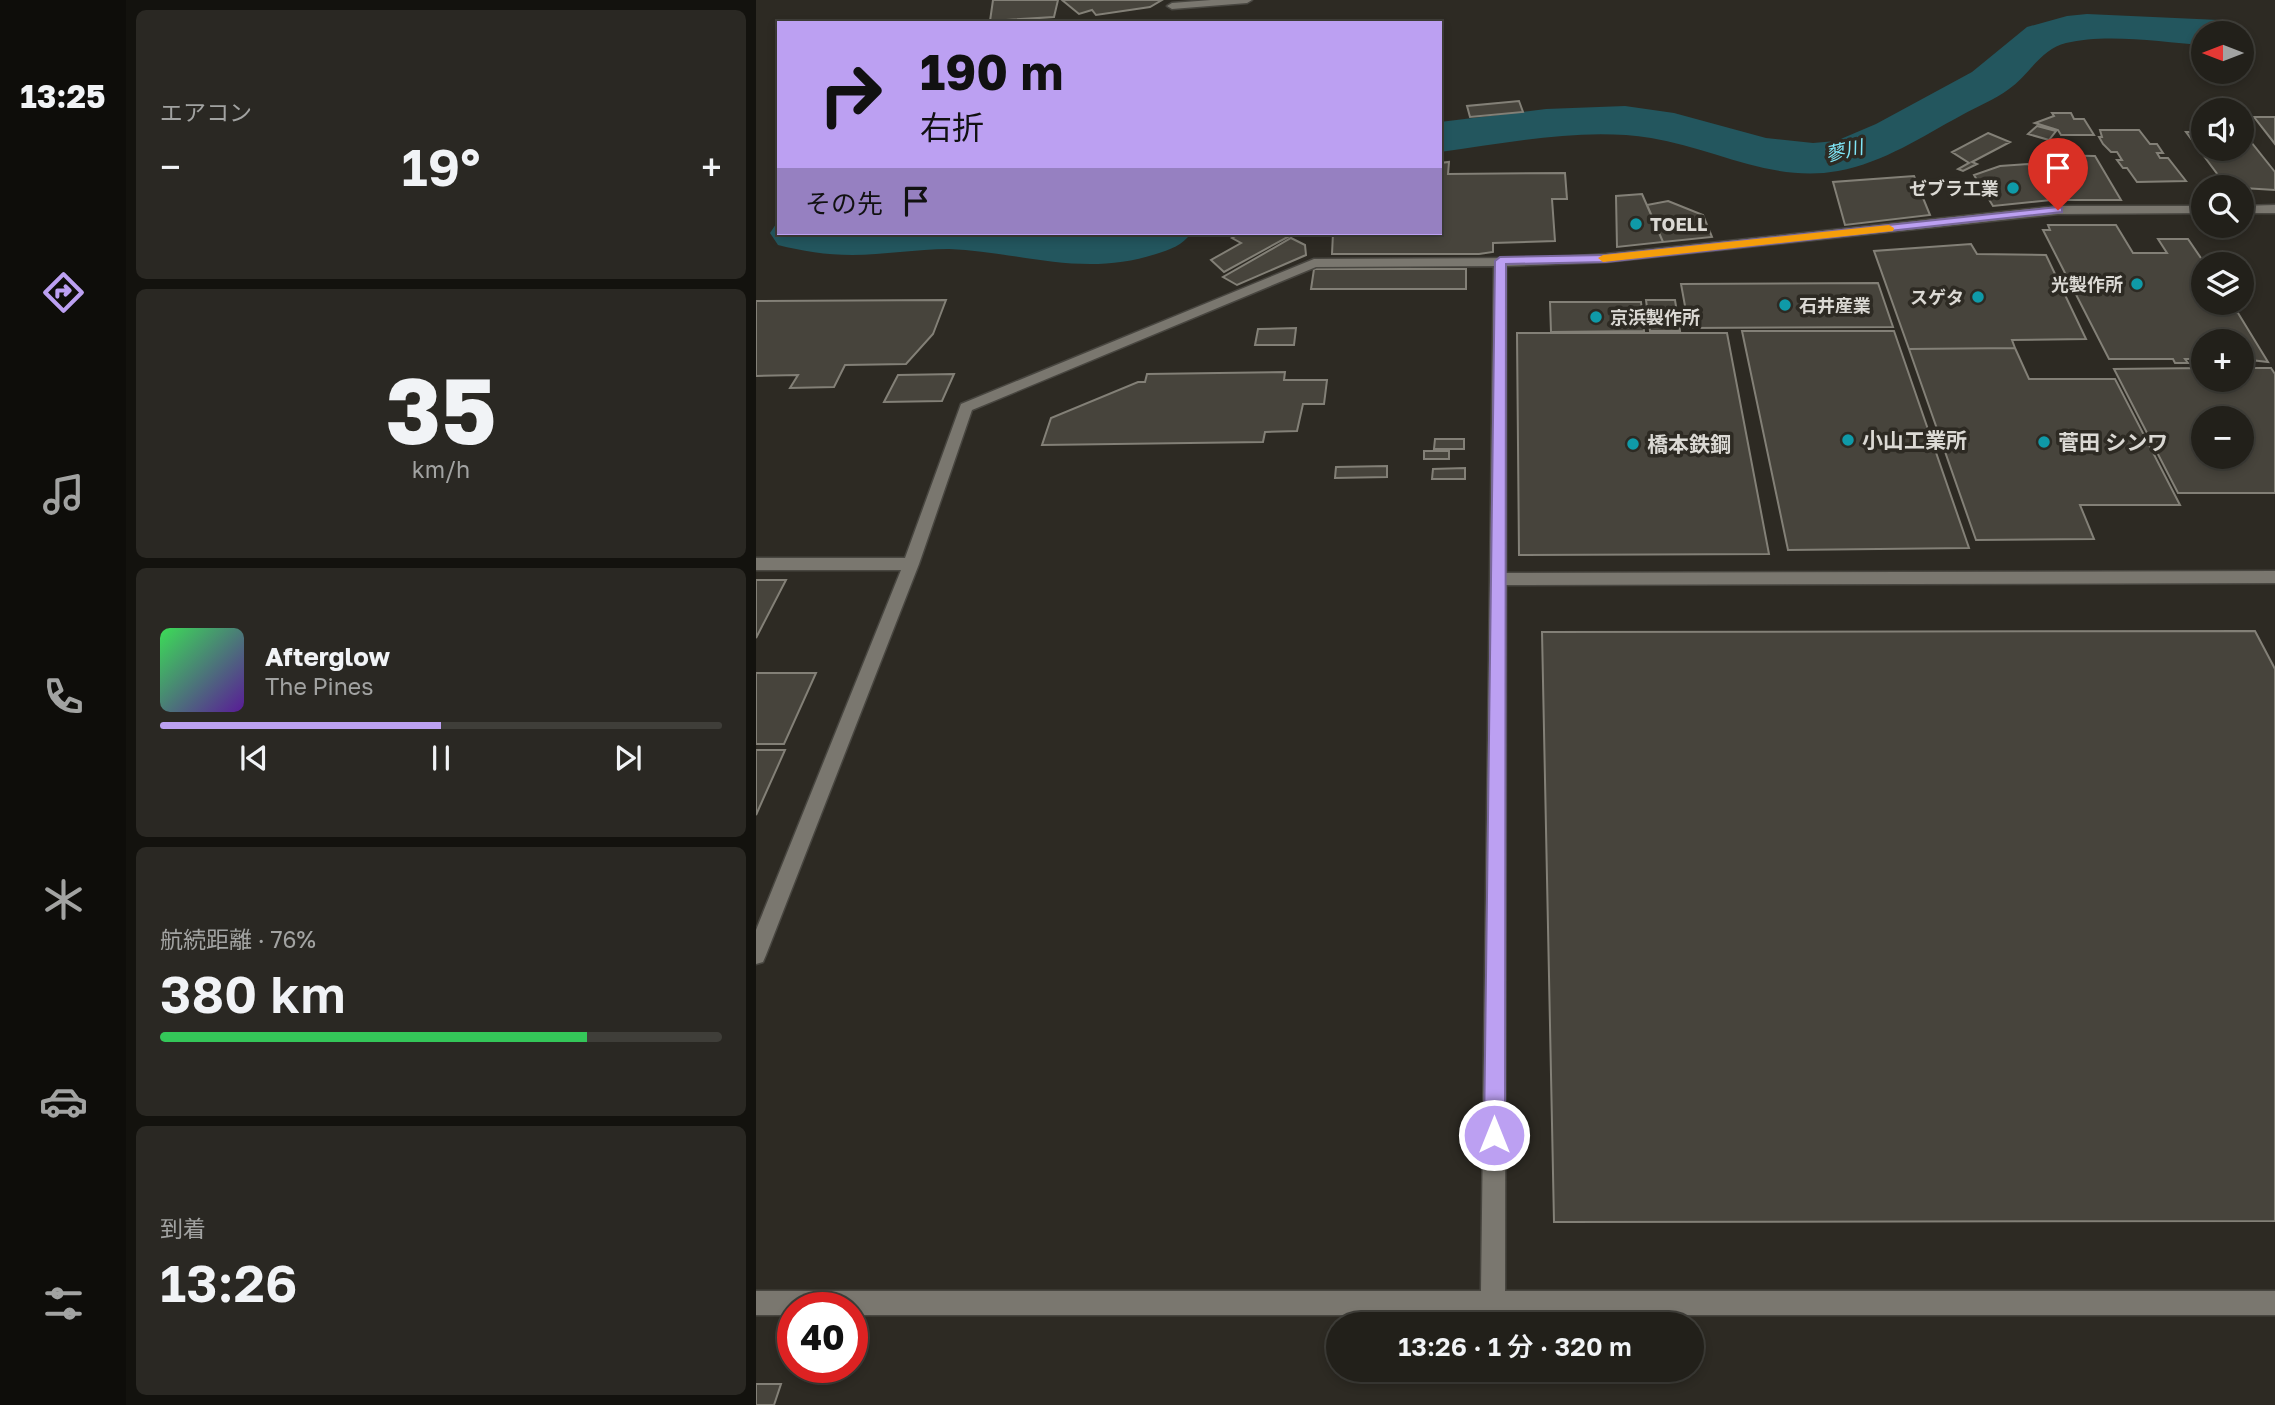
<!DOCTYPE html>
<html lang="ja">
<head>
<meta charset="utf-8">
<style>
	:root { --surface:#22201a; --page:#2a2823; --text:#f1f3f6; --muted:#a2a3a2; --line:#3f3e39; --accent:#bca0f2 }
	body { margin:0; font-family:"Golos Text","Noto Sans JP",sans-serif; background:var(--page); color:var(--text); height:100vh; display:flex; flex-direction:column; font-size:26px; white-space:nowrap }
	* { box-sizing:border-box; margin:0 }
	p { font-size:23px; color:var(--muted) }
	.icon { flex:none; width:38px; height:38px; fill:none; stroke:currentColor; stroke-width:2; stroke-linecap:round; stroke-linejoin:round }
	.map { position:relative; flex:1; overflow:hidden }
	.drawer { display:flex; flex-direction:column; gap:10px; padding:10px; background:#13120e; width:630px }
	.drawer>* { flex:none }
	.guide { position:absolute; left:21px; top:21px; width:665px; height:214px; border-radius:0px; box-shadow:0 4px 10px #0003,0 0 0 2px var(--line); background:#bca0f2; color:#111; overflow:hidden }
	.needle { width:46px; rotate:270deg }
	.fabs { position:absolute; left:1435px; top:21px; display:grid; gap:14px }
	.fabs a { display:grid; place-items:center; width:63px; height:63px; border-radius:50%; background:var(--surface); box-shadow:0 4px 10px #0003,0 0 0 2px var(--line); font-size:35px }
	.speed { position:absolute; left:21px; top:1292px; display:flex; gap:14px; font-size:35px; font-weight:700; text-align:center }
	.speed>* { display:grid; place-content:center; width:91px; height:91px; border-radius:50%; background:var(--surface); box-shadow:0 4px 10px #0003,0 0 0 2px var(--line); line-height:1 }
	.speed .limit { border:10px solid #d22; background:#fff; color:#111 }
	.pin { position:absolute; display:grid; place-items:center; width:60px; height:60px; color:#fff; margin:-72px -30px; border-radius:50% 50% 50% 0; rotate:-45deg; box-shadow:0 0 7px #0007 }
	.pin .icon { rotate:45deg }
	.me { position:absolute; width:77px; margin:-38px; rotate:0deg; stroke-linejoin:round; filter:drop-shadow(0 0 5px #0008) }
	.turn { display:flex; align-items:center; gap:24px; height:147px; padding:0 28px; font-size:32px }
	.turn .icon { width:91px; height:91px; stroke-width:2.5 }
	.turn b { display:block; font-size:49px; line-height:60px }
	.then { display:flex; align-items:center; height:66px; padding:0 28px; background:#0003; gap:14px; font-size:26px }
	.big { font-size:52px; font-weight:600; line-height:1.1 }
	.drawer .tile { flex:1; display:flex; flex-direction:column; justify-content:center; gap:10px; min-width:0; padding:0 24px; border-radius:10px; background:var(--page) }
	.drawer .dial { align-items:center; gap:0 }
	.dial b { font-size:91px; line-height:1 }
	.song { display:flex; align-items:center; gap:21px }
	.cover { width:84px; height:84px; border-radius:10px; background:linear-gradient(135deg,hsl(130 70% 55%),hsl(270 70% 35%)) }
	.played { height:7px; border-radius:4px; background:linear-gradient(90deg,var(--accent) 50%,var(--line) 50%) }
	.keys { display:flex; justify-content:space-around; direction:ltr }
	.heat { display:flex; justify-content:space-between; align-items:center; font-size:38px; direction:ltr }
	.charge { height:10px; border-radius:5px; background:linear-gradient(90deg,#34c759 76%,var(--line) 0) }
	.trip { position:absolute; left:570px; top:1312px; width:378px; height:70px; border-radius:35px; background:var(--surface); box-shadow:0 4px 10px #0003,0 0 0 2px var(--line); font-weight:600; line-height:70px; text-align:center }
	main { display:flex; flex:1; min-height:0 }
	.tabs { display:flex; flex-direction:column; width:126px; justify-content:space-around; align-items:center; background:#0e0d0a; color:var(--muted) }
	.tabs .icon { width:49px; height:49px }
	.tabs .current { color:var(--accent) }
	.tabs b { font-size:32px; color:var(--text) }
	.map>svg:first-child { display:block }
</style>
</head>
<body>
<main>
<nav class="tabs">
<b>13:25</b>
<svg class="icon current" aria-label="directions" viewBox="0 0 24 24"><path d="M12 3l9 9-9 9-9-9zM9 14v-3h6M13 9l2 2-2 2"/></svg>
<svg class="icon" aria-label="music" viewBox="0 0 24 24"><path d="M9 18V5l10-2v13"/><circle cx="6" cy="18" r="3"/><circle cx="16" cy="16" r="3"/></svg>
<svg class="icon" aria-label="phone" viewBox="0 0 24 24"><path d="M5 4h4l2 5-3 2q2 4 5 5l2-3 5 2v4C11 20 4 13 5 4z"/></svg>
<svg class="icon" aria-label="climate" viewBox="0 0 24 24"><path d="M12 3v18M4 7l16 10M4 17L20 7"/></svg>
<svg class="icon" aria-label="car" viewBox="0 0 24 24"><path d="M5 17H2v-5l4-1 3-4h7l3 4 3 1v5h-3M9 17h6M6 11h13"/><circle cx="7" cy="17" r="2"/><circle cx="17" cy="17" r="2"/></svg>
<svg class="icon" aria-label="filters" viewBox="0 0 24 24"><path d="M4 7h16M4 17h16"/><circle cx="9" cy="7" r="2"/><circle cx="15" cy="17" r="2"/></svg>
</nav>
<section class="drawer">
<div class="tile"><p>エアコン</p>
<div class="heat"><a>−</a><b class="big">19°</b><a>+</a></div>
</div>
<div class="tile dial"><b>35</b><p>km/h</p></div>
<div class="tile">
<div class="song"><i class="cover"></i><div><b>Afterglow</b><p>The Pines</p></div></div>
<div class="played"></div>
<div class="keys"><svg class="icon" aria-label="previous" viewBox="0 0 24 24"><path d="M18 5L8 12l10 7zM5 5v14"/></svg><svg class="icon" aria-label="pause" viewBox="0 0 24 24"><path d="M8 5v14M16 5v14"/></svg><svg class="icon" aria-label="next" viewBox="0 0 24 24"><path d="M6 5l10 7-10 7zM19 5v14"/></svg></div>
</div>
<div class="tile"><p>航続距離 · 76%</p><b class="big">380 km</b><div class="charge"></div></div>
<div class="tile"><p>到着</p><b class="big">13:26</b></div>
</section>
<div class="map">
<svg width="1519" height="1405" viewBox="0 0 1519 1405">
	<rect width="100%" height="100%" fill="#2d2a23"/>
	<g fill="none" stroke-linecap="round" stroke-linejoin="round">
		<!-- river -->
		<path fill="#23565e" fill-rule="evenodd" d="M1331,14L1463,20L1479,24L1485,33H1447V45C1406,42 1350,33 1310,43C1286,48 1272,76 1253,89C1238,100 1222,106 1206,115C1165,137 1129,162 1082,171C1016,183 958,148 895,138C826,127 753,143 684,152V122L790,109L869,106L918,113L1010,138L1057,143L1080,141L1120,124L1216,72L1271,27L1311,16Z
			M22,221L23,233H435C426,246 415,249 400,254C326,278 266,252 193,249C160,249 128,255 96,255C70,255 46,251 22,245L14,233Z"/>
	</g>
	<!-- building -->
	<path fill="#47443c" stroke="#838077" stroke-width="2" fill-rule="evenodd" d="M237,0H302L298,17L234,21Z
		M306,0H406L394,7L340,15L336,10L323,14Z
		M763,101L767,112L714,117L711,106Z
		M1296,113H1315L1318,119H1328L1338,135H1305L1302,130L1279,123L1298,116Z
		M1498,117H1519V144Z
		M1281,126L1300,131L1293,140L1272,134Z
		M1344,130H1383L1394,144H1401L1407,153H1401L1404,158H1412L1430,181L1381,182L1371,168H1367L1361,160H1366L1361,152H1355L1347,144L1343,137H1346Z
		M1430,132H1447V149H1486L1487,132L1519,172V190L1471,187Z
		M1232,133L1254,142L1216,162L1221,164L1207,171L1202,169L1213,163L1196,152Z
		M1280,155L1339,156L1365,200H1302Z
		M693,162L692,174L809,173L811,199H796L799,241L737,243V252L723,254H576L577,233H684V163Z
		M1272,164L1296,200L1237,206L1218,175L1244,166Z
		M1158,176L1174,215L1089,225L1077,182Z
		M886,194L907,242L861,247L860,196Z
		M912,201L947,215L956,237L907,242L891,205Z
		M1292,225H1360L1377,253H1411L1402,239H1432L1449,264L1447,303H1464L1470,313H1482L1512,362L1486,359V341H1447V359H1429L1432,363H1419L1417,359H1353L1287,230H1294Z
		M485,233H539L468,272L455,260L485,243L476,238Z
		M535,238L549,245L550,255L481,285L467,277Z
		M1215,244L1221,254L1290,255L1330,339L1256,340L1259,348L1153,349L1118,251Z
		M558,269H710V289H555Z
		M1122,283L1137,327L933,328L925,284Z
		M190,300L177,334L150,364L89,365L78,387L34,388L42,375L0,376V301Z
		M890,300H919L924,331H894Z
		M794,302H885L888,331L795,332Z
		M540,328L538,345H499L502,329Z
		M986,331H1138L1213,548L1032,550Z
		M761,333H971L1013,554L763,555Z
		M1259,348L1273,379H1359L1424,505H1324L1338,539L1220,540L1153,349Z
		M1447,368V380H1486V368H1515L1519,374V493H1422L1358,369ZM1447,418H1486V457H1447Z
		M529,372L528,380H571L568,404H547L541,431L509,432L507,442L286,445L295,418L382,382H389L391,374Z
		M198,374L186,401L128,402L142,375Z
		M679,439H708V449H678Z
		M668,451H693V459H668Z
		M631,466V477L579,478L580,467Z
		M709,468V479H676L677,469Z
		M0,580H30L0,638Z
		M1499,631L1519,669V1221L798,1222L786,632Z
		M0,673H60L28,744H0Z
		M0,750H29L0,815Z
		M0,1384H25L18,1405H0Z"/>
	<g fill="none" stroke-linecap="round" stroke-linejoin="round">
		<!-- minor casing -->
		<g stroke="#484640" stroke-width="3">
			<path id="minor" d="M455,0H496L491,3L416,9L411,6L416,3Z
				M1519,205V213H1486V206Z
				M1302,206H1447V213L1302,214L850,262L750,266V573L1519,571V583L750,585L749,1291H1519V1315H96V1307H37V1315H0V1291H725L738,266L560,267L216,410L163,564L10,955L7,962L0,964V930L145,570H0V558H149L205,404L558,259L792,258L850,254Z"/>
		</g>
		<!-- minor -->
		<use href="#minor" fill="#7a776f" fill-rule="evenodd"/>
	</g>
	<!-- route -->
	<path fill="#bca0f2" stroke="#7a689d" stroke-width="2" d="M1302,207L1306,208V212L850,262L750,264L749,1135L746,1142L738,1145L731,1142L728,1135L739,261L744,257L850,255Z"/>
	<!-- slow -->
	<path fill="#f59e0b" d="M1133,225L1138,228L1137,231L847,262L842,258L847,255Z"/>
	<!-- markers -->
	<g fill="#0f9aa8" stroke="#2d2a23" stroke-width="2.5">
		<circle cx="1257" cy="188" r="7"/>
		<circle cx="880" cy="224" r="7"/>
		<circle cx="1381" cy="284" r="7"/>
		<circle cx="1222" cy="297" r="7"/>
		<circle cx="1029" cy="305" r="7"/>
		<circle cx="840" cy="317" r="7"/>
		<circle cx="1092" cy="440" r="7"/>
		<circle cx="1288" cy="442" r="7"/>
		<circle cx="877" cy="444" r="7"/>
	</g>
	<g text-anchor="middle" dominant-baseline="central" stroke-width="7" stroke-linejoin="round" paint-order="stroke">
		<!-- far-poi labels -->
		<g font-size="18" font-weight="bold" fill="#dbd9d4" stroke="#2d2a23" text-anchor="end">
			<text x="1243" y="188">ゼブラ工業</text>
			<text x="894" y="224" text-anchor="start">TOELL</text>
			<text x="1367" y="284">光製作所</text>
			<text x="1208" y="297">スゲタ</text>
			<text x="1043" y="305" text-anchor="start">石井産業</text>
			<text x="854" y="317" text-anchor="start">京浜製作所</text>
		</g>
		<!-- far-water labels -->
		<g font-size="19" font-style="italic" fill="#80e7f8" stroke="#2d2a23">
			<text transform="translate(1088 150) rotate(-13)">蓼川</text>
		</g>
		<!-- poi labels -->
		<g font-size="21" font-weight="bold" fill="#dbd9d4" stroke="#2d2a23" text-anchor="start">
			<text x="1106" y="440">小山工業所</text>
			<text x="1302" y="442">菅田 シンワ</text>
			<text x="891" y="444">橋本鉄鋼</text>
		</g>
	</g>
</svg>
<div class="fabs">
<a><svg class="needle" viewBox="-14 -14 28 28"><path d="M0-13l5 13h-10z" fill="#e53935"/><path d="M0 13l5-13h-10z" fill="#a2a3a2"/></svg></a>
<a><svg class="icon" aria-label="sound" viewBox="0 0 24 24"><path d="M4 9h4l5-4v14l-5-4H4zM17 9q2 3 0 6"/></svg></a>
<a><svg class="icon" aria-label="search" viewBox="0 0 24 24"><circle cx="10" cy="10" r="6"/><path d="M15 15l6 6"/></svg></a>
<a><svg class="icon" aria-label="layers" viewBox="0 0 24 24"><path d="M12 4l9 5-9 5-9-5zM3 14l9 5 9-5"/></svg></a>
<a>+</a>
<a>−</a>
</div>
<div class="speed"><div class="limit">40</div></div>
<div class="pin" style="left:1302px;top:210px;background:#d93025"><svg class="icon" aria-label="arrive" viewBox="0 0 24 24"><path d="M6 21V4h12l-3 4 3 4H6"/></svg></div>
<svg class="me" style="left:738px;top:1135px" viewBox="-20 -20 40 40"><circle r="17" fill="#bca0f2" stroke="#fff" stroke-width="3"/><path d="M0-11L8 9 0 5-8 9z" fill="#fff"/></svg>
<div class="trip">13:26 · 1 分 · 320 m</div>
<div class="guide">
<div class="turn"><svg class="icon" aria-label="right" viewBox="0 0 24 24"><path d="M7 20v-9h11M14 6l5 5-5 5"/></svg><div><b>190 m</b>右折</div></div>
<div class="then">その先<svg class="icon" aria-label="arrive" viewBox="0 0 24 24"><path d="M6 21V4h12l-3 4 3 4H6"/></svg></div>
</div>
</div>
</main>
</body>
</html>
